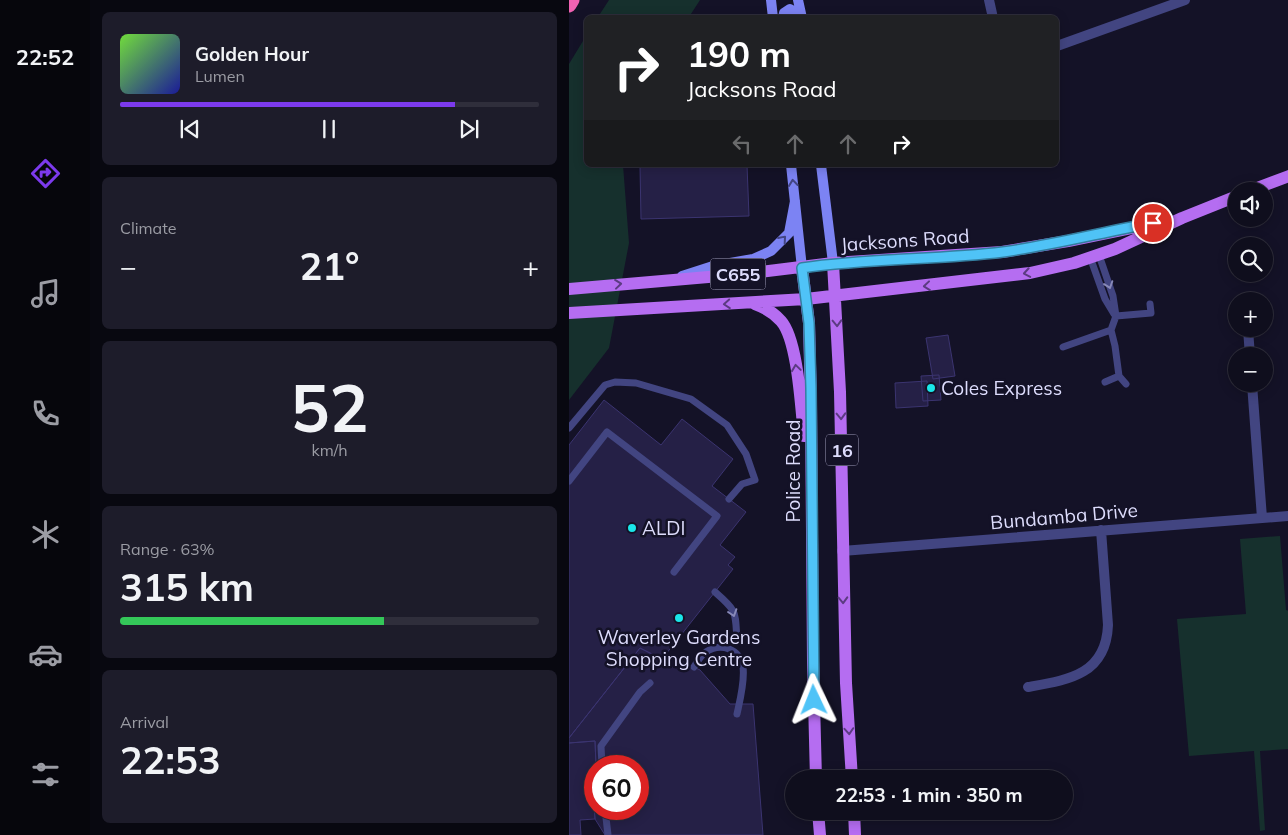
<!DOCTYPE html>
<html lang="en">
<head>
<meta charset="utf-8">
<style>
	:root { --surface:#0f0e1d; --page:#1d1c2a; --text:#f1f3f6; --muted:#9b9ca4; --line:#2f2e3b; --accent:#7c3aed }
	body { margin:0; font-family:Mulish,sans-serif; background:var(--page); color:var(--text); height:100vh; display:flex; flex-direction:column; font-size:19px; white-space:nowrap }
	* { box-sizing:border-box; margin:0 }
	p { font-size:16px; color:var(--muted) }
	.icon { flex:none; width:28px; height:28px; fill:none; stroke:currentColor; stroke-width:2; stroke-linecap:round; stroke-linejoin:round }
	.map { position:relative; flex:1; overflow:hidden }
	.details { display:flex; flex-direction:column; gap:12px; padding:12px; background:#080810; width:479px }
	.details>* { flex:none }
	.top-card { position:absolute; left:15px; top:15px; width:475px; height:152px; border-radius:8px; box-shadow:0 2px 12px #0003,0 0 0 1px var(--line); background:#202124; color:#fff; overflow:hidden }
	.tools { position:absolute; left:659px; top:182px; display:grid; gap:10px }
	.tools a { display:grid; place-items:center; width:45px; height:45px; border-radius:50%; background:var(--surface); box-shadow:0 2px 12px #0003,0 0 0 1px var(--line); font-size:25px }
	.speed { position:absolute; left:15px; top:755px; display:flex; gap:10px; font-size:25px; font-weight:700; text-align:center }
	.speed>* { display:grid; place-content:center; width:65px; height:65px; border-radius:50%; background:var(--surface); box-shadow:0 2px 12px #0003,0 0 0 1px var(--line); line-height:1 }
	.speed .limit { border:8px solid #d22; background:#fff; color:#111 }
	.pin { position:absolute; display:grid; place-items:center; width:42px; height:42px; color:#fff; margin:-21px; border:2px solid #fff; border-radius:50%; box-shadow:0 1px 5px #0007 }
	.me { position:absolute; width:55px; margin:-28px; rotate:358deg; stroke-linejoin:round; filter:drop-shadow(0 0 4px #0008) }
	.turn { display:flex; align-items:center; gap:18px; height:105px; padding:0 20px; font-size:22px }
	.turn .icon { width:65px; height:65px; stroke-width:2.5 }
	.turn b { display:block; font-size:35px; line-height:42px }
	.lanes { display:flex; align-items:center; height:48px; padding:0 20px; background:#0003; justify-content:center; gap:25px; direction:ltr }
	.lanes .off { opacity:.35 }
	.big { font-size:38px; font-weight:700; line-height:1.1 }
	.details .card { flex:1; display:flex; flex-direction:column; justify-content:center; gap:8px; min-width:0; padding:0 18px; border-radius:8px; background:var(--page) }
	.details .dial { align-items:center; gap:0 }
	.dial b { font-size:65px; line-height:1 }
	.song { display:flex; align-items:center; gap:15px }
	.cover { width:60px; height:60px; border-radius:8px; background:linear-gradient(135deg,hsl(100 70% 55%),hsl(240 70% 35%)) }
	.played { height:5px; border-radius:2px; background:linear-gradient(90deg,var(--accent) 80%,var(--line) 80%) }
	.keys { display:flex; justify-content:space-around; direction:ltr }
	.heat { display:flex; justify-content:space-between; align-items:center; font-size:28px; direction:ltr }
	.charge { height:8px; border-radius:4px; background:linear-gradient(90deg,#34c759 63%,var(--line) 0) }
	.trip { position:absolute; left:216px; top:770px; width:288px; height:50px; border-radius:25px; background:var(--surface); box-shadow:0 2px 12px #0003,0 0 0 1px var(--line); font-weight:700; line-height:50px; text-align:center }
	main { display:flex; flex:1; min-height:0 }
	.tab-bar { display:flex; flex-direction:column; width:90px; justify-content:space-around; align-items:center; background:#06060c; color:var(--muted) }
	.tab-bar .icon { width:35px; height:35px }
	.tab-bar .active { color:var(--accent) }
	.tab-bar b { font-size:22px; color:var(--text) }
	.map>svg:first-child { display:block }
</style>
</head>
<body>
<main>
<nav class="tab-bar">
<b>22:52</b>
<svg class="icon active" aria-label="directions" viewBox="0 0 24 24"><path d="M12 3l9 9-9 9-9-9zM9 14v-3h6M13 9l2 2-2 2"/></svg>
<svg class="icon" aria-label="music" viewBox="0 0 24 24"><path d="M9 18V5l10-2v13"/><circle cx="6" cy="18" r="3"/><circle cx="16" cy="16" r="3"/></svg>
<svg class="icon" aria-label="phone" viewBox="0 0 24 24"><path d="M5 4h4l2 5-3 2q2 4 5 5l2-3 5 2v4C11 20 4 13 5 4z"/></svg>
<svg class="icon" aria-label="climate" viewBox="0 0 24 24"><path d="M12 3v18M4 7l16 10M4 17L20 7"/></svg>
<svg class="icon" aria-label="car" viewBox="0 0 24 24"><path d="M5 17H2v-5l4-1 3-4h7l3 4 3 1v5h-3M9 17h6M6 11h13"/><circle cx="7" cy="17" r="2"/><circle cx="17" cy="17" r="2"/></svg>
<svg class="icon" aria-label="filters" viewBox="0 0 24 24"><path d="M4 7h16M4 17h16"/><circle cx="9" cy="7" r="2"/><circle cx="15" cy="17" r="2"/></svg>
</nav>
<section class="details">
<div class="card">
<div class="song"><i class="cover"></i><div><b>Golden Hour</b><p>Lumen</p></div></div>
<div class="played"></div>
<div class="keys"><svg class="icon" aria-label="previous" viewBox="0 0 24 24"><path d="M18 5L8 12l10 7zM5 5v14"/></svg><svg class="icon" aria-label="pause" viewBox="0 0 24 24"><path d="M8 5v14M16 5v14"/></svg><svg class="icon" aria-label="next" viewBox="0 0 24 24"><path d="M6 5l10 7-10 7zM19 5v14"/></svg></div>
</div>
<div class="card"><p>Climate</p>
<div class="heat"><a>−</a><b class="big">21°</b><a>+</a></div>
</div>
<div class="card dial"><b>52</b><p>km/h</p></div>
<div class="card"><p>Range · 63%</p><b class="big">315 km</b><div class="charge"></div></div>
<div class="card"><p>Arrival</p><b class="big">22:53</b></div>
</section>
<div class="map">
<svg width="720" height="835" viewBox="0 0 720 835">
	<rect width="100%" height="100%" fill="#141227"/>
	<!-- green -->
	<path fill="#16302d" d="M40,0H131L120,17H29Z
		M17,36L18,165H54L60,243L40,348L0,400V64Z
		M711,536L717,610L720,611L719,749L691,751L696,830L691,831L685,751L620,756L608,619L677,614L671,539Z"/>
	<!-- building -->
	<path fill="#252046" stroke="#3b3470" d="M119,165H178L180,216L72,219L71,166Z
		M379,335L386,376L364,379L357,338Z
		M370,375L372,400L354,401L352,376Z
		M358,381L359,406L327,408L326,383Z
		M35,400L92,445L113,419L164,459L143,486L177,512L151,545L166,557L159,565L164,569L112,635L93,659L71,648L0,738V445Z
		M71,648L93,659L97,654L131,670L161,704H184L194,835H36L26,819L23,778L26,777V809H69V766H27L26,741L0,743V738Z
		M26,741L27,766L26,777L23,778L26,819L11,820L12,835H0V743Z"/>
	<g fill="none" stroke-linecap="round" stroke-linejoin="round">
		<!-- lane -->
		<path stroke="#424581" stroke-width="7" d="M530,255L544,296L547,316L542,330L546,346L550,376L557,384
			M521,257L536,299L545,314
			M547,316L582,313L581,304
			M494,347L542,330
			M536,382L550,376
			M0,428L36,385L46,382L67,383L122,399L158,425L177,454L186,480L173,484L160,499
			M0,481L38,432L148,516L105,572
			M146,592C169,612 166,611 168,641
			M125,667C128,662 132,655 137,652C152,642 171,649 174,667C176,681 171,700 168,714
			M33,766L32,746L71,692L81,683
			M36,809L39,835"/>
		<!-- street -->
		<path stroke="#424581" stroke-width="10" d="M420,0L424,18
			M488,46L616,0
			M679,329L681,356
			M683,384L693,518
			M273,551L720,516
			M459,687C499,680 537,675 539,625L532,530"/>
		<!-- secondary -->
		<path stroke="#7c83f3" stroke-width="10" d="M202,0L204,18
			M229,0L233,18
			M214,18L215,13L221,9L228,13L231,18
			M222,165L233,268
			M252,165L264,263
			M113,276L144,266L184,259L202,251L220,233L226,201"/>
		<!-- primary -->
		<path stroke="#b56df1" stroke-width="12" d="M680,191L720,176
			M264,263L271,392L277,683L283,779
			M233,268L240,323L242,404L244,661L247,779
			M0,289L174,274L264,263L433,252L499,241L596,221
			M186,304C197,308 204,312 212,321C229,340 232,409 235,436
			M0,313L237,299L461,273L505,263L546,249L613,218L668,196
			M249,811L251,835
			M285,811L286,835"/>
		<!-- highway -->
		<path stroke="#f062b2" stroke-width="15" d="M0,5L3,0"/>
	</g>
	<!-- one-way arrows -->
	<defs><path id="oneway-chevron" d="M-2-3.5L2.5 0L-2 3.5" fill="none" stroke-width="1.6" stroke-linecap="round" stroke-linejoin="round" transform="scale(1.25)"/></defs>
	<g stroke="#434583">
		<use href="#oneway-chevron" transform="translate(224 183) rotate(-96)"/>
		<use href="#oneway-chevron" transform="translate(214 239) rotate(-49)"/>
	</g>
	<g stroke="#5c3b82">
		<use href="#oneway-chevron" transform="translate(458 273) rotate(170)"/>
		<use href="#oneway-chevron" transform="translate(49 284) rotate(-6)"/>
		<use href="#oneway-chevron" transform="translate(358 286) rotate(174)"/>
		<use href="#oneway-chevron" transform="translate(158 304) rotate(176)"/>
		<use href="#oneway-chevron" transform="translate(268 323) rotate(88)"/>
		<use href="#oneway-chevron" transform="translate(227 368) rotate(-98)"/>
		<use href="#oneway-chevron" transform="translate(272 416) rotate(88)"/>
		<use href="#oneway-chevron" transform="translate(274 600) rotate(88)"/>
		<use href="#oneway-chevron" transform="translate(280 731) rotate(86)"/>
	</g>
	<g stroke="#8889b8">
		<use href="#oneway-chevron" transform="translate(540 285) rotate(71)"/>
		<use href="#oneway-chevron" transform="translate(164 613) rotate(72)"/>
	</g>
	<g fill="none" stroke-linecap="round" stroke-linejoin="round">
		<!-- route casing -->
		<g stroke="#337fa1" stroke-width="12">
			<path id="route" d="M245,700L242,388L240,323L233,268C300,258 368,260 434,252C485,245 534,232 584,223"/>
		</g>
		<!-- route -->
		<use href="#route" stroke="#4fc3f7" stroke-width="9"/>
	</g>
	<!-- markers -->
	<g fill="#1ae6e9" stroke="#141227" stroke-width="2">
		<circle cx="362" cy="388" r="5"/>
		<circle cx="63" cy="528" r="5"/>
		<circle cx="110" cy="618" r="5"/>
	</g>
	<g text-anchor="middle" dominant-baseline="central" stroke-width="5" stroke-linejoin="round" paint-order="stroke">
		<!-- shield labels -->
		<g fill="#141227" stroke="#a19fbc" stroke-width="1">
			<rect x="141.5" y="258.5" width="55" height="31" rx="4"/>
			<rect x="257" y="434.5" width="32" height="31" rx="4"/>
		</g>
		<g font-size="18" font-weight="bold" fill="#dddcfc">
			<text x="169" y="274">C655</text>
			<text x="273" y="450">16</text>
		</g>
		<!-- street labels -->
		<g font-size="19" fill="#dddcfc" stroke="#141227">
			<text transform="translate(336 240) rotate(-4)">Jacksons Road</text>
			<text transform="translate(224 471) rotate(-90)">Police Road</text>
			<text transform="translate(495 516) rotate(-5)">Bundamba Drive</text>
		</g>
		<!-- poi labels -->
		<g font-size="19" fill="#dddcfc" stroke="#141227" text-anchor="start">
			<text x="372" y="388">Coles Express</text>
			<text x="73" y="528">ALDI</text>
			<text x="110" y="637" text-anchor="middle">Waverley Gardens<tspan x="110" dy="22">Shopping Centre</tspan></text>
		</g>
	</g>
</svg>
<div class="tools">
<a><svg class="icon" aria-label="sound" viewBox="0 0 24 24"><path d="M4 9h4l5-4v14l-5-4H4zM17 9q2 3 0 6"/></svg></a>
<a><svg class="icon" aria-label="search" viewBox="0 0 24 24"><circle cx="10" cy="10" r="6"/><path d="M15 15l6 6"/></svg></a>
<a>+</a>
<a>−</a>
</div>
<div class="speed"><div class="limit">60</div></div>
<div class="pin" style="left:584px;top:223px;background:#d93025"><svg class="icon" aria-label="arrive" viewBox="0 0 24 24"><path d="M6 21V4h12l-3 4 3 4H6"/></svg></div>
<svg class="me" style="left:245px;top:700px" viewBox="-20 -20 40 40"><path d="M0-17L14 15 0 8-14 15z" fill="#4fc3f7" stroke="#fff" stroke-width="4"/></svg>
<div class="trip">22:53 · 1 min · 350 m</div>
<div class="top-card">
<div class="turn"><svg class="icon" aria-label="right" viewBox="0 0 24 24"><path d="M7 20v-9h11M14 6l5 5-5 5"/></svg><div><b>190 m</b>Jacksons Road</div></div>
<div class="lanes"><svg class="icon off" aria-label="left" viewBox="0 0 24 24"><path d="M17 20v-9H6M10 6l-5 5 5 5"/></svg><svg class="icon off" aria-label="ahead" viewBox="0 0 24 24"><path d="M12 20V5M6 11l6-6 6 6"/></svg><svg class="icon off" aria-label="ahead" viewBox="0 0 24 24"><path d="M12 20V5M6 11l6-6 6 6"/></svg><svg class="icon" aria-label="right" viewBox="0 0 24 24"><path d="M7 20v-9h11M14 6l5 5-5 5"/></svg></div>
</div>
</div>
</main>
</body>
</html>
